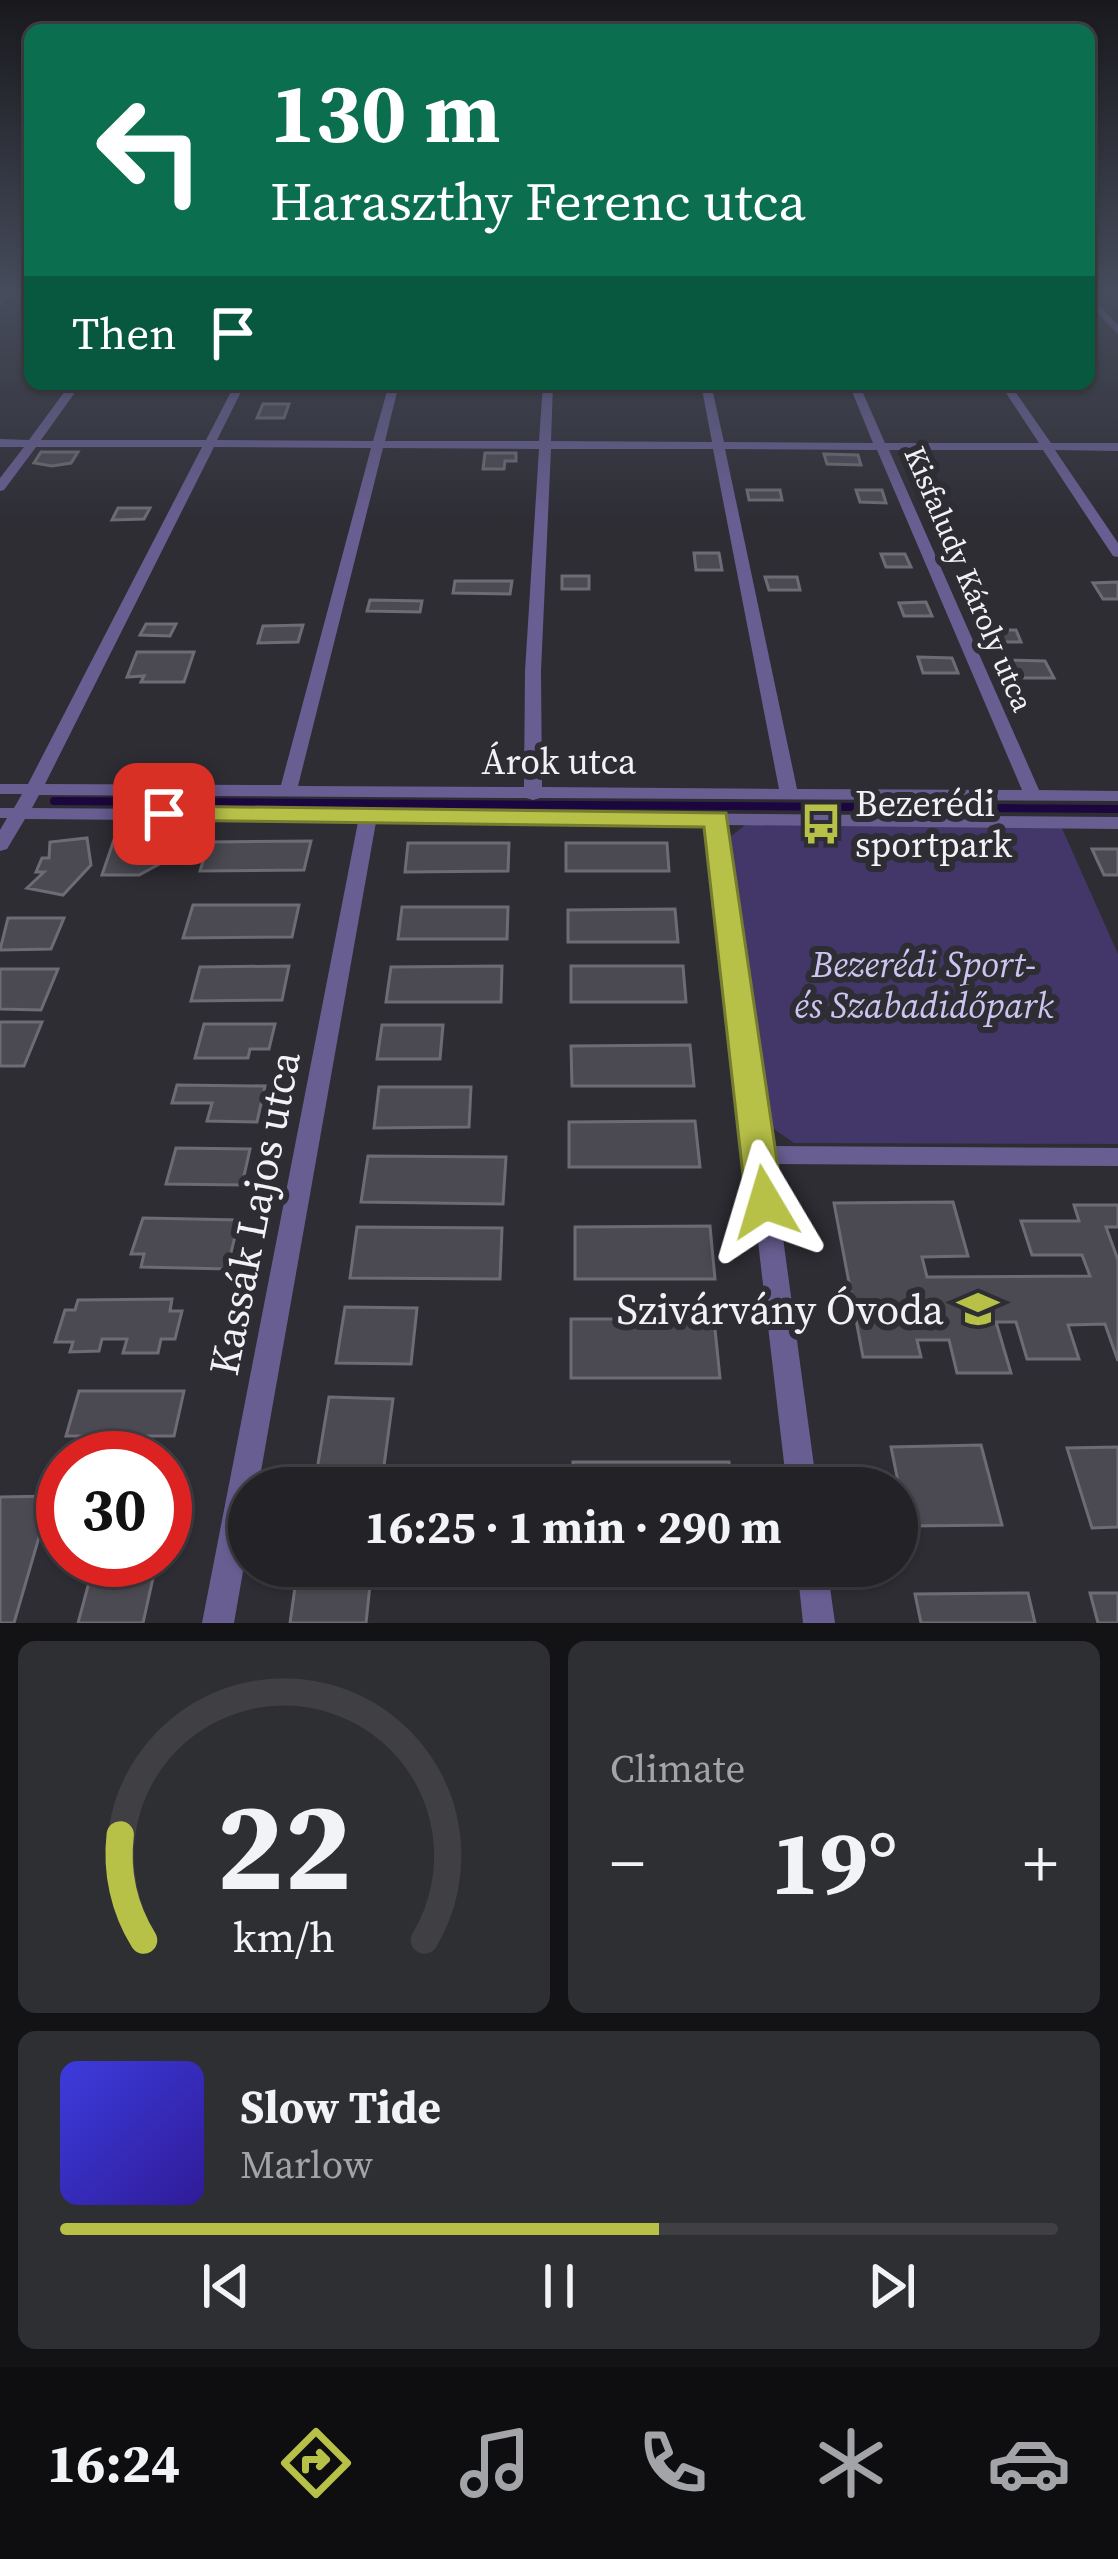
<!DOCTYPE html>
<html lang="en">
<head>
<meta charset="utf-8">
<style>
	:root { --surface:#222227; --page:#2e2f33; --text:#f1f3f6; --muted:#a2a4a7; --line:#3f3f44; --accent:#b7c148 }
	body { margin:0; font-family:"Source Serif 4",serif; background:var(--page); color:var(--text); height:100vh; display:flex; flex-direction:column; font-size:45px; white-space:nowrap }
	* { box-sizing:border-box; margin:0 }
	p { font-size:39px; color:var(--muted) }
	.icon { flex:none; width:66px; height:66px; fill:none; stroke:currentColor; stroke-width:2; stroke-linecap:round; stroke-linejoin:round }
	.map { position:relative; height:1623px; overflow:hidden }
	.sheet { display:flex; flex-direction:column; gap:18px; padding:18px; background:#131315; flex:1 }
	.sheet>* { flex:none }
	.banner { position:absolute; left:24px; top:24px; width:1071px; height:366px; border-radius:18px; box-shadow:0 3px 9px #0004,0 0 0 3px var(--line); background:#0b6e4f; color:#fff; overflow:hidden }
	.speed { position:absolute; left:36px; top:1431px; display:flex; gap:24px; font-size:60px; font-weight:700; text-align:center }
	.speed>* { display:grid; place-content:center; width:156px; height:156px; border-radius:50%; background:var(--surface); box-shadow:0 3px 9px #0004,0 0 0 3px var(--line); line-height:1 }
	.speed .limit { border:18px solid #d22; background:#fff; color:#111 }
	.pin { position:absolute; display:grid; place-items:center; width:102px; height:102px; color:#fff; margin:-51px; border-radius:24px; box-shadow:0 6px 18px #0006 }
	.me { position:absolute; width:132px; margin:-66px; rotate:353deg; stroke-linejoin:round; filter:drop-shadow(0 0 9px #0008) }
	.turn { display:flex; align-items:center; gap:42px; height:252px; padding:0 48px; font-size:54px }
	.turn .icon { width:156px; height:156px; stroke-width:2.5 }
	.turn b { display:block; font-size:84px; line-height:102px }
	.then { display:flex; align-items:center; height:114px; padding:0 48px; background:#0003; gap:24px; font-size:45px }
	.big { font-size:90px; font-weight:700; line-height:1.1 }
	.sheet .widget { flex:1; display:flex; flex-direction:column; justify-content:center; gap:18px; min-width:0; padding:0 42px; border-radius:18px; background:var(--page) }
	.sheet .dial { align-items:center; gap:0 }
	.dial svg { height:312px; overflow:visible; fill:none; stroke:var(--line); stroke-width:7; stroke-linecap:round; text-anchor:middle }
	.dial text { fill:var(--text); stroke:none }
	.song { display:flex; align-items:center; gap:36px }
	.cover { width:144px; height:144px; border-radius:18px; background:linear-gradient(135deg,hsl(240 70% 55%),hsl(250 70% 35%)) }
	.played { height:12px; border-radius:6px; background:linear-gradient(90deg,var(--accent) 60%,var(--line) 60%) }
	.keys { display:flex; justify-content:space-around; direction:ltr }
	.heat { display:flex; justify-content:space-between; align-items:center; font-size:66px; direction:ltr }
	.sheet .tiles { flex:1; display:grid; gap:18px; grid-template-columns:1fr 1fr }
	.widget:last-child { grid-column:span 2 }
	.trip { position:absolute; left:228px; top:1467px; width:690px; height:120px; border-radius:60px; background:var(--surface); box-shadow:0 3px 9px #0004,0 0 0 3px var(--line); font-weight:700; line-height:120px; text-align:center }
	.menu { display:flex; height:192px; justify-content:space-around; align-items:center; background:#0e0e10; color:var(--muted) }
	.menu .icon { width:84px; height:84px }
	.menu .current { color:var(--accent) }
	.menu b { font-size:54px; color:var(--text) }
	.map>svg:first-child { display:block }
</style>
</head>
<body>
<div class="map">
<svg width="1118" height="1623" viewBox="0 0 1118 1623">
	<rect width="100%" height="100%" fill="#2e2d34"/>
	<!-- green -->
	<path fill="#433668" d="M745,825L1061,826L1118,954V1144L794,1143L771,1127L730,837Z"/>
	<g fill="none" stroke-linecap="round" stroke-linejoin="round">
		<!-- stream -->
		<path stroke="#1c063f" stroke-width="8" d="M54,801L1118,809"/>
	</g>
	<!-- building -->
	<path fill="#4b4a52" stroke="#6d6c74" stroke-width="3" d="M263,404H289L284,418H257Z
		M41,452H78L71,463L52,466L34,463Z
		M485,453H516V461H505L504,469H483Z
		M824,454L858,455L861,465L827,464Z
		M747,490H780L782,500H749Z
		M856,490H882L886,503L860,502Z
		M118,508H150L144,519L112,520Z
		M694,553H719L722,570H696Z
		M881,554H905L911,567H886Z
		M562,576H589V589H562Z
		M765,577H797L800,590H769Z
		M455,581H512L510,594L453,593Z
		M1118,582V599H1103L1093,583Z
		M370,600L422,601L420,612L367,611Z
		M926,602L932,616H904L899,603Z
		M146,624H176L170,636L140,635Z
		M303,625L298,642L258,643L263,626Z
		M986,630H1016L1021,642H991Z
		M137,652H194L184,682H141L144,676L127,677Z
		M918,657L952,658L958,673H923Z
		M1009,660L1045,661L1054,678H1016Z
		M117,831L155,832L168,844L165,861L139,875H102Z
		M87,838L91,865L63,895L27,888L44,872H36L42,858H49L50,842Z
		M311,841L304,870L200,871L209,842Z
		M408,843H509L508,871L405,872Z
		M566,843H667L669,871H566Z
		M1092,849H1118V875H1104Z
		M193,905H299L292,937L183,938Z
		M402,907H508L507,939H398Z
		M675,909L678,942H568V910Z
		M8,918H64L51,949L0,950Z
		M289,966L282,1000L191,1001L200,967Z
		M502,966L501,1002H386L391,967Z
		M571,966H683L686,1002H571Z
		M0,969H58L41,1010L0,1009Z
		M0,1022H42L24,1066H0Z
		M204,1024H275L269,1049H250L248,1058H195Z
		M382,1025H443L440,1059H377Z
		M690,1045L694,1086H572L571,1046Z
		M177,1085L265,1086L257,1122L207,1121L212,1103H172Z
		M379,1087H471L469,1127L374,1128Z
		M695,1121L700,1167H569V1122Z
		M176,1148L250,1149L242,1185L166,1184Z
		M368,1156L506,1157L503,1204L361,1202Z
		M953,1202L968,1256L922,1257L927,1277L1090,1276L1082,1255H1032L1021,1221H1079L1074,1205H1118V1227H1106L1118,1260V1361L1105,1324L1068,1325L1079,1359H1027L1016,1322H996L1011,1373H957L949,1340H917L921,1357H863L834,1203Z
		M143,1218L239,1220L227,1269L141,1267L144,1254H131Z
		M710,1226L715,1279H575V1227Z
		M357,1227L502,1228L500,1279L350,1278Z
		M172,1299L170,1311H182L175,1339H161L158,1353H123L127,1339H102L99,1351L70,1352L73,1342H55L65,1310H75L78,1300Z
		M345,1307L417,1308L411,1364L336,1363Z
		M571,1319H714L720,1378H571Z
		M79,1391H184L174,1436H66Z
		M329,1397L393,1399L381,1488H314Z
		M981,1445L1002,1525L907,1526L891,1447Z
		M1118,1447V1527L1092,1528L1067,1448Z
		M573,1462H729L732,1488H573Z
		M51,1496L14,1623H0V1497Z
		M95,1560H157L143,1623H78Z
		M298,1566H372L366,1623H290Z
		M1028,1593L1035,1623H921L915,1594Z
		M1090,1593H1118V1623H1098Z"/>
	<g fill="none" stroke-linecap="round" stroke-linejoin="round">
		<!-- minor -->
		<path fill="#695e92" fill-rule="evenodd" d="M11,295L0,305L1,295Z
			M1089,295L1118,325V334L1089,304Z
			M70,384H81L41,440H206L235,384H245L217,440L373,441L389,384H399L385,441H539L543,384H553L551,441L712,442L701,384H711L724,442L873,443L849,384H859L885,443H1039L1000,384H1010L1051,443H1118V451L1055,450L1118,543V557L1113,556L1043,450H889L1039,790L1118,791V801L540,798L533,800L526,798L39,795L32,808L1118,817V829L727,825L770,1146L1118,1148V1166L773,1164L817,1488H787L709,825L376,822L258,1488H249V1537L234,1623H202L358,822L25,819L7,849L0,851V830L7,818H0V808H14L22,794H0V784H28L202,447H36L4,490L0,491V478L24,447H0V439L29,440ZM214,447L371,448L281,785L45,784ZM383,448L539,449L525,671L524,787L298,786ZM551,449H713L779,789L542,787L541,671ZM725,449L877,450L1022,790L797,789Z
			M797,1566H827L835,1623H803Z"/>
	</g>
	<!-- sky -->
	<linearGradient id="sky" x2="0" y2="1"><stop stop-color="#19191d"/><stop offset="0.56" stop-color="#464c5c"/><stop offset="1" stop-color="#464c5c" stop-opacity="0"/></linearGradient>
	<rect width="1118" height="523" fill="url(#sky)"/>
	<!-- route -->
	<path fill="#b7c148" stroke="#777d2f" stroke-width="3" d="M164,806L726,813L783,1202L778,1213L765,1218L752,1213L746,1202L704,827L154,820L150,814L154,809Z"/>
	<!-- icons -->
	<defs>
		<g id="bus-bare" transform="scale(3.24)"><path d="M-5-6H5V4H4V6H2V4H-2V6H-4V4H-5ZM-3.5-4V0h7V-4ZM-3.5 1.2v1.5H-2V1.2ZM2 1.2v1.5H3.5V1.2Z" fill="#b7c148" stroke="#2e2d34" stroke-width="2.5" paint-order="stroke"/></g>
		<g id="school-bare" transform="scale(3.24)"><path d="M0-5L7-2L0 1L-7-2ZM-4 1L0 2.5L4 1V4Q0 6-4 4Z" fill="#b7c148" stroke="#2e2d34" stroke-width="2.5" paint-order="stroke"/></g>
	</defs>
	<g fill-rule="evenodd">
		<use href="#bus-bare" x="821" y="824"/>
		<use href="#school-bare" x="978" y="1309"/>
	</g>
	<g text-anchor="middle" dominant-baseline="central" stroke-width="12" stroke-linejoin="round" paint-order="stroke">
		<!-- far-street labels -->
		<g font-size="30" fill="#f2f2f6" stroke="#2e2d34">
			<text transform="translate(969 579) rotate(67)">Kisfaludy Károly utca</text>
		</g>
		<!-- street labels -->
		<g font-size="36" fill="#f2f2f6" stroke="#2e2d34">
			<text x="559" y="761">Árok utca</text>
		</g>
		<!-- poi labels -->
		<g font-size="36" fill="#f2f2f6" stroke="#2e2d34" text-anchor="start">
			<text x="855" y="803">Bezerédi<tspan x="855" dy="41">sportpark</tspan></text>
		</g>
		<!-- park labels -->
		<g font-size="36" font-style="italic" fill="#cdc5f1" stroke="#2e2d34">
			<text x="924" y="964">Bezerédi Sport-<tspan x="924" dy="41">és Szabadidőpark</tspan></text>
		</g>
		<!-- near-street labels -->
		<g font-size="42" fill="#f2f2f6" stroke="#2e2d34">
			<text transform="translate(254 1213) rotate(-79)">Kassák Lajos utca</text>
		</g>
		<!-- near-poi labels -->
		<g font-size="42" fill="#f2f2f6" stroke="#2e2d34" text-anchor="end">
			<text x="944" y="1309">Szivárvány Óvoda</text>
		</g>
	</g>
</svg>
<div class="speed"><div class="limit">30</div></div>
<div class="pin" style="left:164px;top:814px;background:#d93025"><svg class="icon" aria-label="arrive" viewBox="0 0 24 24"><path d="M6 21V4h12l-3 4 3 4H6"/></svg></div>
<svg class="me" style="left:765px;top:1202px" viewBox="-20 -20 40 40"><path d="M0-17L14 15 0 8-14 15z" fill="#b7c148" stroke="#fff" stroke-width="4"/></svg>
<div class="trip">16:25 · 1 min · 290 m</div>
<div class="banner">
<div class="turn"><svg class="icon" aria-label="left" viewBox="0 0 24 24"><path d="M17 20v-9H6M10 6l-5 5 5 5"/></svg><div><b>130 m</b>Haraszthy Ferenc utca</div></div>
<div class="then">Then<svg class="icon" aria-label="arrive" viewBox="0 0 24 24"><path d="M6 21V4h12l-3 4 3 4H6"/></svg></div>
</div>
</div>
<section class="sheet">
<div class="tiles">
<div class="widget dial"><svg viewBox="0 0 100 80">
<path d="M14 69A42 42 0 1 1 86 69"/>
<path d="M14 69A42 42 0 0 1 8 42" stroke="#b7c148"/>
<text x="50" y="56" font-size="32" font-weight="700">22</text>
<text x="50" y="72" font-size="11">km/h</text>
</svg></div>
<div class="widget"><p>Climate</p>
<div class="heat"><a>−</a><b class="big">19°</b><a>+</a></div>
</div>
<div class="widget">
<div class="song"><i class="cover"></i><div><b>Slow Tide</b><p>Marlow</p></div></div>
<div class="played"></div>
<div class="keys"><svg class="icon" aria-label="previous" viewBox="0 0 24 24"><path d="M18 5L8 12l10 7zM5 5v14"/></svg><svg class="icon" aria-label="pause" viewBox="0 0 24 24"><path d="M8 5v14M16 5v14"/></svg><svg class="icon" aria-label="next" viewBox="0 0 24 24"><path d="M6 5l10 7-10 7zM19 5v14"/></svg></div>
</div>
</div>
</section>
<nav class="menu">
<b>16:24</b>
<svg class="icon current" aria-label="directions" viewBox="0 0 24 24"><path d="M12 3l9 9-9 9-9-9zM9 14v-3h6M13 9l2 2-2 2"/></svg>
<svg class="icon" aria-label="music" viewBox="0 0 24 24"><path d="M9 18V5l10-2v13"/><circle cx="6" cy="18" r="3"/><circle cx="16" cy="16" r="3"/></svg>
<svg class="icon" aria-label="phone" viewBox="0 0 24 24"><path d="M5 4h4l2 5-3 2q2 4 5 5l2-3 5 2v4C11 20 4 13 5 4z"/></svg>
<svg class="icon" aria-label="climate" viewBox="0 0 24 24"><path d="M12 3v18M4 7l16 10M4 17L20 7"/></svg>
<svg class="icon" aria-label="car" viewBox="0 0 24 24"><path d="M5 17H2v-5l4-1 3-4h7l3 4 3 1v5h-3M9 17h6M6 11h13"/><circle cx="7" cy="17" r="2"/><circle cx="17" cy="17" r="2"/></svg>
</nav>
</body>
</html>
